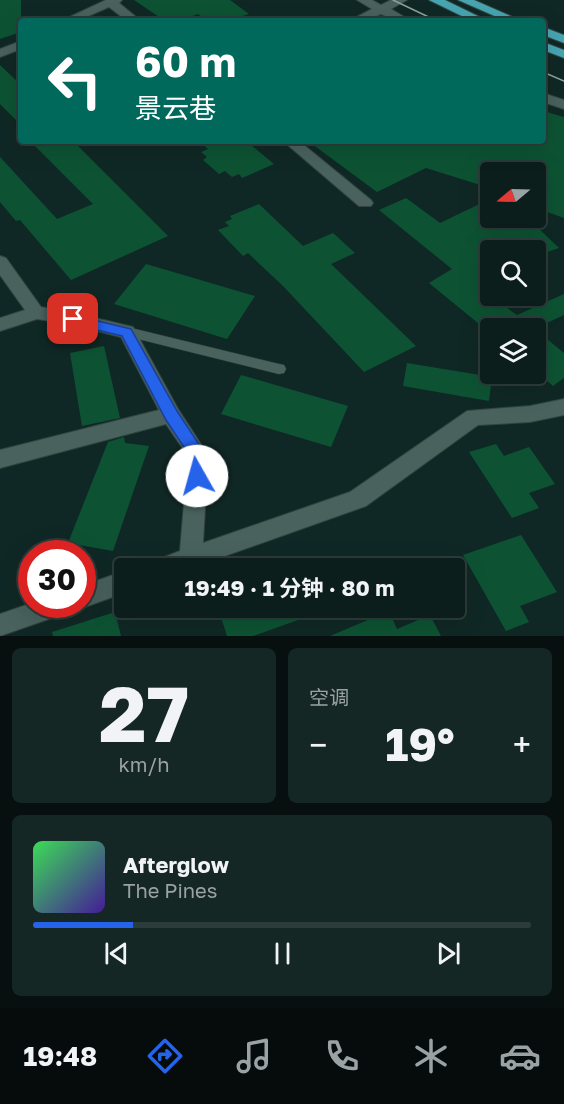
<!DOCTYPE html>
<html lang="zh">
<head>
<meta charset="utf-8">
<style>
	:root { --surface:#0c1e1c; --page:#152725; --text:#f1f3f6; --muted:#9aa2a3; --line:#2c3c3b; --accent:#2563eb }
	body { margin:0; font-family:"Golos Text","Noto Sans SC",sans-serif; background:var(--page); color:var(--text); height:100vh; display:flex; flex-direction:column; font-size:22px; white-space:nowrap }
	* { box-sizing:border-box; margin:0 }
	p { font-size:20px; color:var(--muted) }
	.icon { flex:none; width:33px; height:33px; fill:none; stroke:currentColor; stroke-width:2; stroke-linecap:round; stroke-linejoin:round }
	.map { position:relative; height:636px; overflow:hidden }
	.drawer { display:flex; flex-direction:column; gap:12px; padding:12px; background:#07100f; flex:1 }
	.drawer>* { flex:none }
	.banner { position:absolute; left:18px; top:18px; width:528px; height:126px; border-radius:6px; box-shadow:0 6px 24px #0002,0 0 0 2px var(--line); background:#00695c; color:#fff; overflow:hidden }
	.needle { width:39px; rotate:251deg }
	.fabs { position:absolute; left:480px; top:162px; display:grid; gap:12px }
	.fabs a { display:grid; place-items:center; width:66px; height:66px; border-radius:6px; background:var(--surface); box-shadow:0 6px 24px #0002,0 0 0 2px var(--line); font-size:30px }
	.speed { position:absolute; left:18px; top:540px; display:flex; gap:12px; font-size:30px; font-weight:700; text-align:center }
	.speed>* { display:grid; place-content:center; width:78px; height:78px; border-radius:50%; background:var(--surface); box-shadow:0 6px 24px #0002,0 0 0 2px var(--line); line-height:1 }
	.speed .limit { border:9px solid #d22; background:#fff; color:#111 }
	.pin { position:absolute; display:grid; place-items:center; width:51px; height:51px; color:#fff; margin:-26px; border-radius:12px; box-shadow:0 3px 9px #0006 }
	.me { position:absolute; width:66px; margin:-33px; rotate:353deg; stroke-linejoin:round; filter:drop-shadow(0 0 4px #0008) }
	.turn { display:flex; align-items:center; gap:21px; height:126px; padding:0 18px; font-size:27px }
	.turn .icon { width:78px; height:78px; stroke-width:2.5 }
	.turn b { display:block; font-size:42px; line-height:51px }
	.big { font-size:45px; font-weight:700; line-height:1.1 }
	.drawer .card { flex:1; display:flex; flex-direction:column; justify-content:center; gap:9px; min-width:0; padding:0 21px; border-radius:9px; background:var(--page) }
	.drawer .dial { align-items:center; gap:0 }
	.dial b { font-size:78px; line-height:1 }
	.song { display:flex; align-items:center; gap:18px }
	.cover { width:72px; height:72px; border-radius:9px; background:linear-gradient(135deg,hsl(130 70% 55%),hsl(260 70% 35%)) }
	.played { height:6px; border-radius:3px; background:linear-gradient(90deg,var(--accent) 20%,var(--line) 20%) }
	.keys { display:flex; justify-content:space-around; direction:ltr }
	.heat { display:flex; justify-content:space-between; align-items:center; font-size:33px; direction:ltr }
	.drawer .tiles { flex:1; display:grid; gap:12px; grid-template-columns:1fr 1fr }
	.card:last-child { grid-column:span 2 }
	.trip { position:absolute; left:114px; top:558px; width:351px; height:60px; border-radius:6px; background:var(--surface); box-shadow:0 6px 24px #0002,0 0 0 2px var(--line); font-weight:700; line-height:60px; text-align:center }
	.menu { display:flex; height:96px; justify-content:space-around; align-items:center; background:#050c0b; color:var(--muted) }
	.menu .icon { width:42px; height:42px }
	.menu .on { color:var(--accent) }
	.menu b { font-size:27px; color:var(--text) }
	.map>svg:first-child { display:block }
</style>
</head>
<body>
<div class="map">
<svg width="564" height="636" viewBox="0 0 564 636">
	<rect width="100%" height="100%" fill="#102825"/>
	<!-- building -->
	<path fill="#0d5333" d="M0,0H21V32L0,39Z
		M134,0H230L249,14L225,21H207L198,14L178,21H165Z
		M0,65L21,85V125L0,104Z
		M543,111L564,117V218L536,208V172H490V188L426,168L377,192L308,141H543Z
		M30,141H73L168,236L71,280L20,220L16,221L0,202V157L57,219L93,204Z
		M199,141H246L274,164L242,178L239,174L232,177L225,171L219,174L203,160L207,157L201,152L208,149Z
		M406,198L440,223L490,199V218H499L515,229L533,223L559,248L538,255L536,250H490V296L517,315L564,294V315L536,328H484L429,283L452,269L379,210Z
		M259,204L303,246L333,233L355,253L331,264L416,346L364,372L283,286L248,253L243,256L218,230L229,226L225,222L232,219L230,216Z
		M146,264L241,292L255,296L227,339L114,304Z
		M536,330L564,353V378L553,386L536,371Z
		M104,346L120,418L82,426L70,353Z
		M407,363L492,377L489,401L403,386Z
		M241,375L348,406L331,447L221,414Z
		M124,437L125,443L149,446L113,551L68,543L108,442Z
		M496,444L504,456L529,447L555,484L529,493L539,508L512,518L469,452Z
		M521,535L557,592L520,606L529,622L506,631L463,555Z
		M218,608H326V610L253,636H227Z
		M389,611L397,629L430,615L441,636H330Z
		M115,612L121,636H53L52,632Z"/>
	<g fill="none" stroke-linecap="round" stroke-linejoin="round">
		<!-- service casing -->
		<g stroke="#334340" stroke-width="1">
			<path id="service" d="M127,327L279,364L284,365L286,369L284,373L279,374L122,335L120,332Z"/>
		</g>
		<!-- minor casing -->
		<g stroke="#334340" stroke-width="2">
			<path id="minor" d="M106,0H122L119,3L141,21H127L109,7L77,21H61Z
				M357,0H372L381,5L391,0H407L391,9L411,21H396L381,14L365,21H349L372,9Z
				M21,41V49L0,57V49Z
				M543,93L564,100V109L543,102Z
				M283,141H299L371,200L373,203L371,206H359Z
				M0,256L6,258L41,307L70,312L133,327L178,409L208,455L203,543L350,492L467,411L530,406L564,399V415L530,422L478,425L366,506L191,568H151L154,561L180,551L188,456L166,424L0,468V450L159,410L121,337L70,324L37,319L0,331V318L25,310L0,275Z
				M124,571V593L82,608L74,605L82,604V586Z
				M32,603L73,604L69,612L0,636V614Z"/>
		</g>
		<!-- trunk casing -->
		<g stroke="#334340" stroke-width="2">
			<path id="trunk" d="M429,0H445L488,21H472Z
				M458,0H474L522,21H506Z
				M543,27L564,35V43L543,35Z
				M543,42L564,50V58L543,50Z"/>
		</g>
		<!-- service -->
		<use href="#service" fill="#49625d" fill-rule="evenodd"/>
		<!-- minor -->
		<use href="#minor" fill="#49625d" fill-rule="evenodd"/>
		<!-- trunk -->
		<use href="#trunk" fill="#46a5b1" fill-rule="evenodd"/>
		<!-- tram -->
		<path stroke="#8fa19e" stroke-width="1.5" d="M393,0L437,21
			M543,72L564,81"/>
	</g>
	<!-- route -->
	<path fill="#2563eb" stroke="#184099" stroke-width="1.5" d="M73,315L131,329L177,411L206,455L203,480L197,482L191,480L189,476L190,456L166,420L122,336L68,323L66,319L68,316Z"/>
</svg>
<div class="fabs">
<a><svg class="needle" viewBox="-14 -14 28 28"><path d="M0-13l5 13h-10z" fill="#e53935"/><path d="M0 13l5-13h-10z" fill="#9aa2a3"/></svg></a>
<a><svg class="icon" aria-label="search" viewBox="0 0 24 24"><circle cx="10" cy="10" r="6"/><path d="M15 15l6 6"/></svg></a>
<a><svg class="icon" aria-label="layers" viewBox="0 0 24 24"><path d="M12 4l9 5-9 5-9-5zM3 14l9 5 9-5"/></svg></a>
</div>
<div class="speed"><div class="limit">30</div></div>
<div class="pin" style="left:73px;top:319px;background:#d93025"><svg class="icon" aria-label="arrive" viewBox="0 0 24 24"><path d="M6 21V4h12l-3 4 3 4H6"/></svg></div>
<svg class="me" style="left:197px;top:476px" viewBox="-20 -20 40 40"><circle r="19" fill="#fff"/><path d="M0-13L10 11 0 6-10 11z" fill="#2563eb"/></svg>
<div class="trip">19:49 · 1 分钟 · 80 m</div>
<div class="banner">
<div class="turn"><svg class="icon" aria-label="left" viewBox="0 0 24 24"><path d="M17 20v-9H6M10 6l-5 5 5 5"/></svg><div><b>60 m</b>景云巷</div></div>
</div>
</div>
<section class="drawer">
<div class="tiles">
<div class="card dial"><b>27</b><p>km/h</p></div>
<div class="card"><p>空调</p>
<div class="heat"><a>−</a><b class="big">19°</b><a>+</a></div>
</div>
<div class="card">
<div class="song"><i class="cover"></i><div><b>Afterglow</b><p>The Pines</p></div></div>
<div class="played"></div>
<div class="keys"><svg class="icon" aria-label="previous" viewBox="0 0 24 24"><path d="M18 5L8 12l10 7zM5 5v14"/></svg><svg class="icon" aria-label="pause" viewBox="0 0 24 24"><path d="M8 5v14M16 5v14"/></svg><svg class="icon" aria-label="next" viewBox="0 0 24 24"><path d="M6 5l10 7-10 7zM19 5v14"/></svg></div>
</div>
</div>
</section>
<nav class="menu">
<b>19:48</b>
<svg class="icon on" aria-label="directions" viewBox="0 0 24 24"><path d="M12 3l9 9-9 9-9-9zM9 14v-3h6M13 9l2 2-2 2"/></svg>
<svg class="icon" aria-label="music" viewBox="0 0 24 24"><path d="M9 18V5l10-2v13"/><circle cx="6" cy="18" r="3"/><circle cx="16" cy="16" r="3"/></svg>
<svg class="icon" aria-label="phone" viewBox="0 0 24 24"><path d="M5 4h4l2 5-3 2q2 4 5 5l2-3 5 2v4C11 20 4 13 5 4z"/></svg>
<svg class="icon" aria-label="climate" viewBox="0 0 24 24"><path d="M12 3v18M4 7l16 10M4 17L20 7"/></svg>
<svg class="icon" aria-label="car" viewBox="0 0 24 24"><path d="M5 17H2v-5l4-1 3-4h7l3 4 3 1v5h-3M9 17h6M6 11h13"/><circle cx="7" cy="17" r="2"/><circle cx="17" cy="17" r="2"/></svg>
</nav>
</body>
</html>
